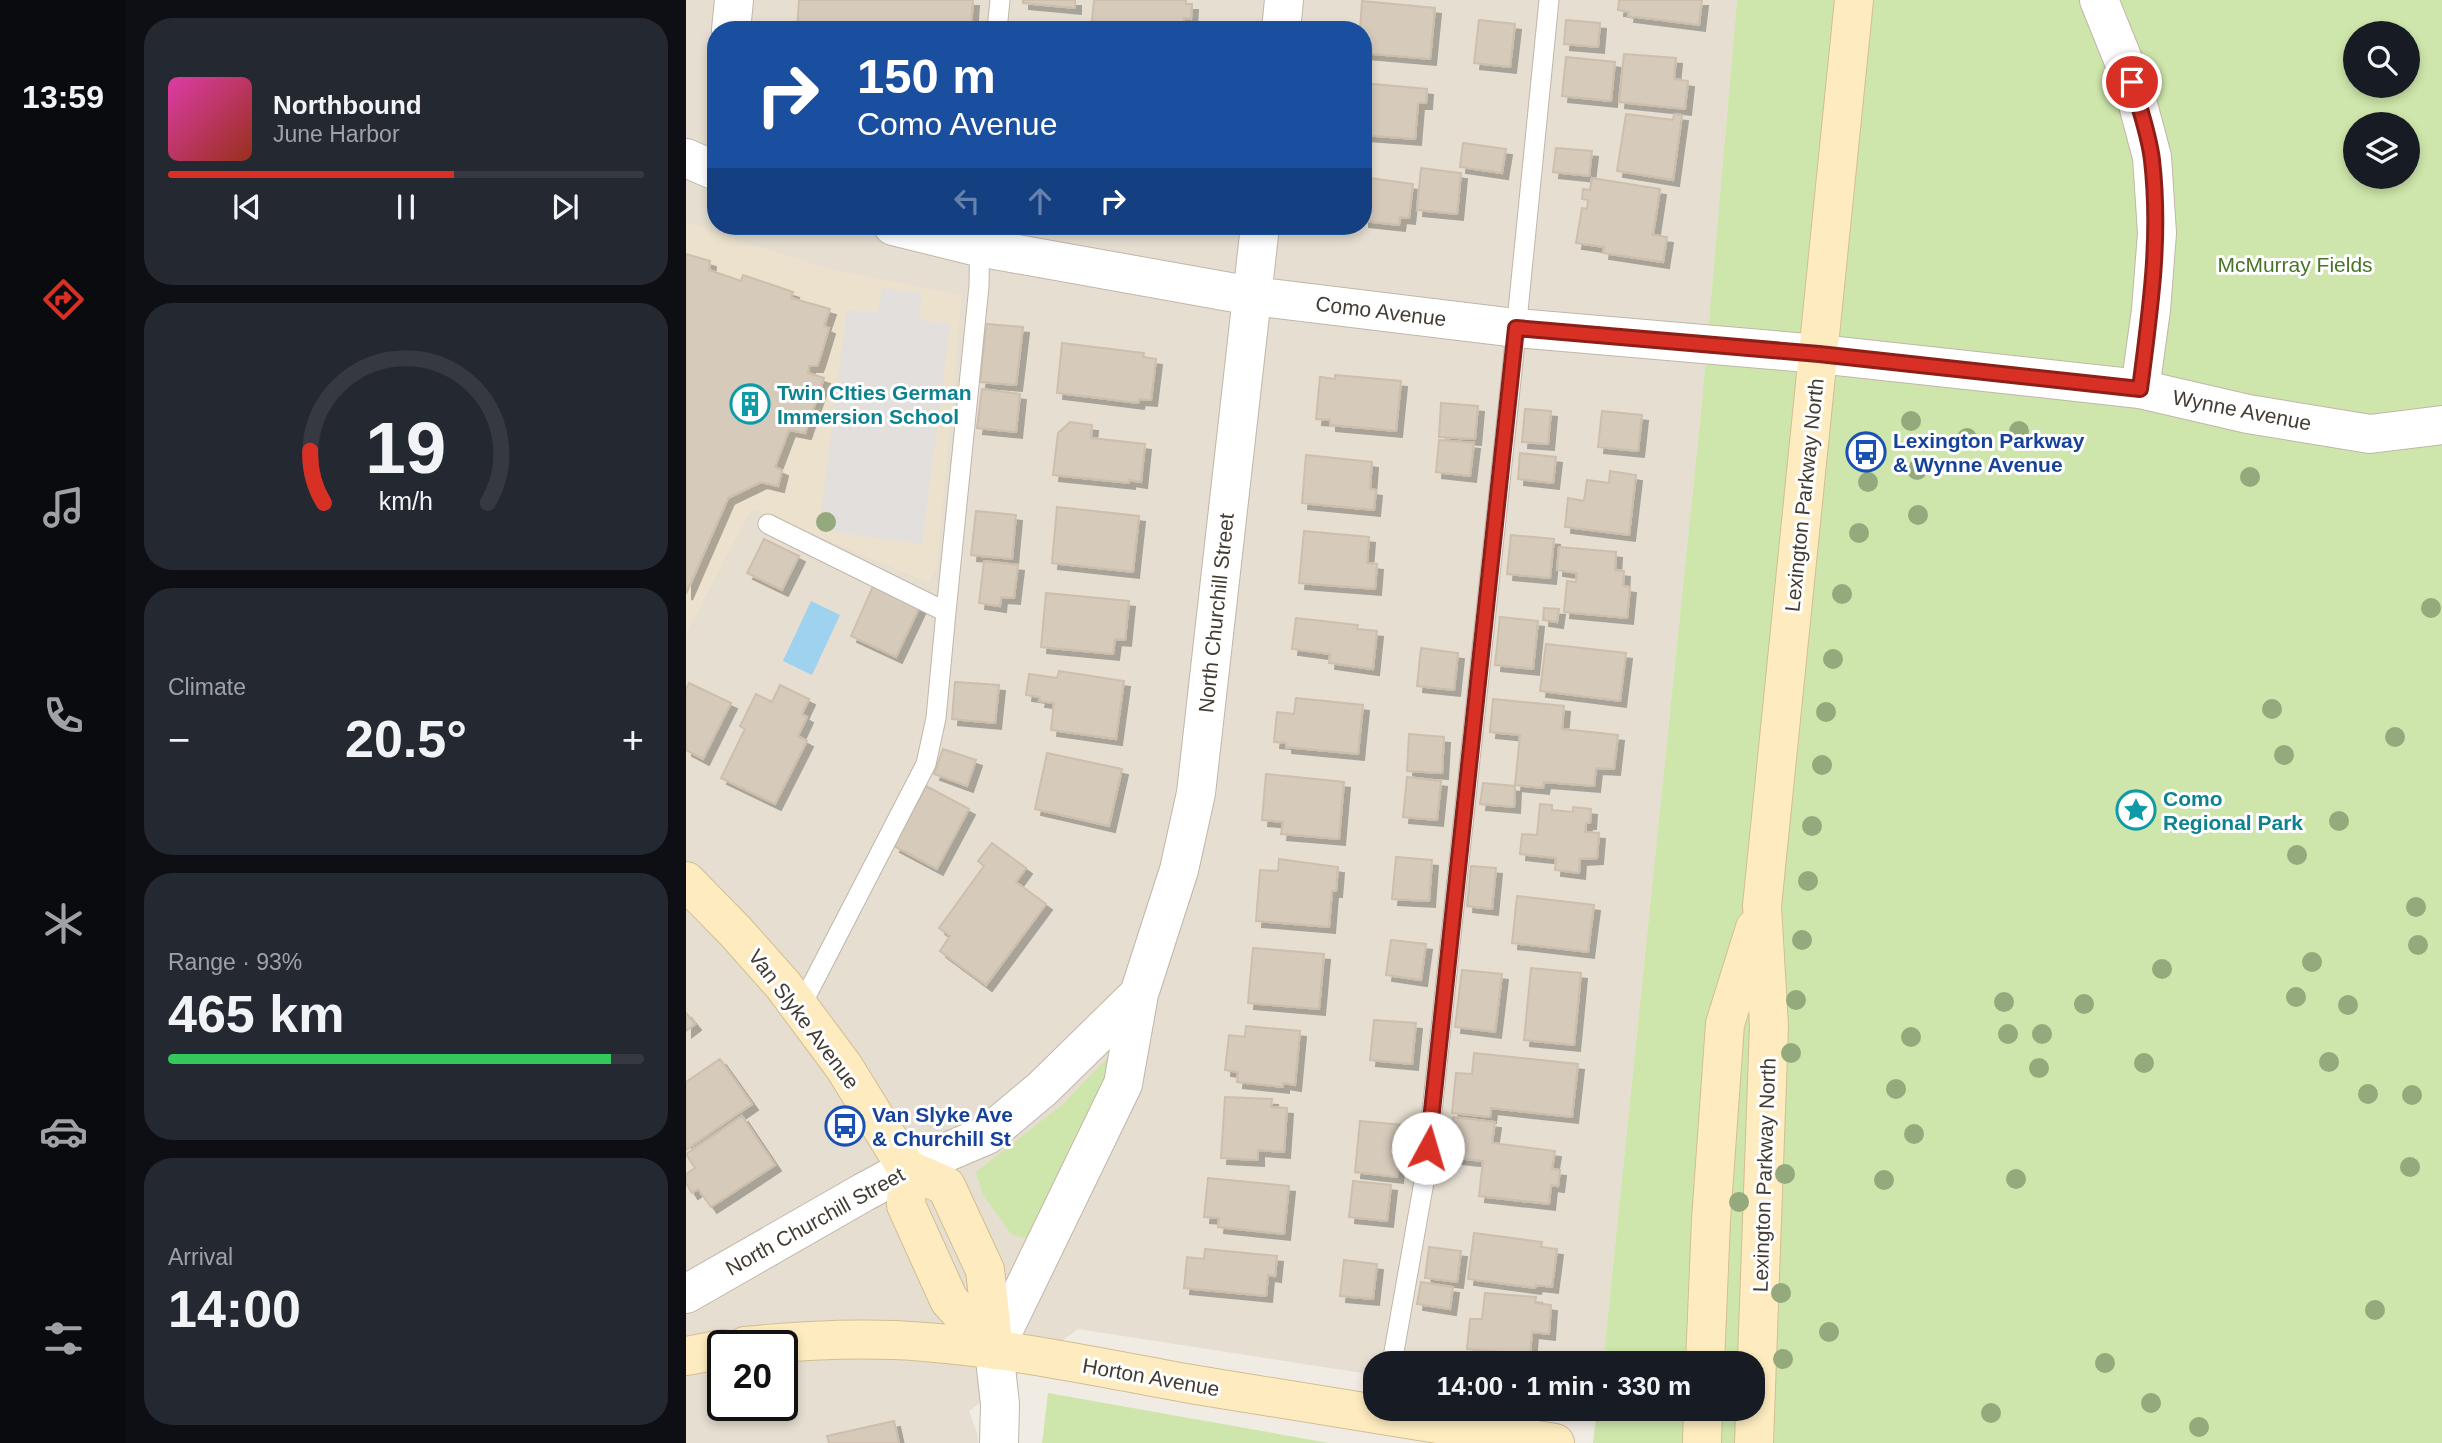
<!DOCTYPE html>
<html lang="en">
<head>
<meta charset="utf-8">
<style>
	:root { --surface:#171b24; --page:#242831; --text:#f1f3f6; --muted:#9ea1a6; --line:#363941; --accent:#d93025 }
	body { margin:0; font-family:Arial,sans-serif; background:var(--page); color:var(--text); height:100vh; display:flex; flex-direction:column; font-size:26px; white-space:nowrap }
	* { box-sizing:border-box; margin:0 }
	p { font-size:23px; color:var(--muted) }
	.icon { flex:none; width:38px; height:38px; fill:none; stroke:currentColor; stroke-width:2; stroke-linecap:round; stroke-linejoin:round }
	.map { position:relative; flex:1; overflow:hidden }
	.side { display:flex; flex-direction:column; gap:18px; padding:18px; background:#0d0f14; width:560px }
	.side>* { flex:none }
	.hud { position:absolute; left:21px; top:21px; width:665px; height:214px; border-radius:28px; box-shadow:0 4px 10px #0003; background:#1a4fa0; color:#fff; overflow:hidden }
	.fabs { position:absolute; left:1657px; top:21px; display:grid; gap:14px }
	.fabs a { display:grid; place-items:center; width:77px; height:77px; border-radius:50%; background:var(--surface); box-shadow:0 4px 10px #0003; font-size:35px }
	.speed { position:absolute; left:21px; top:1330px; display:flex; gap:14px; font-size:35px; font-weight:700; text-align:center }
	.speed>* { display:grid; place-content:center; width:91px; height:91px; border-radius:50%; background:var(--surface); box-shadow:0 4px 10px #0003; line-height:1 }
	.speed .limit { border:4px solid #111; border-radius:10px; background:#fff; color:#111 }
	.pin { position:absolute; display:grid; place-items:center; width:60px; height:60px; color:#fff; margin:-30px; border:4px solid #fff; border-radius:50%; box-shadow:0 2px 7px #0007 }
	.me { position:absolute; width:77px; margin:-38px; rotate:6deg; stroke-linejoin:round; filter:drop-shadow(0 0 5px #0008) }
	.turn { display:flex; align-items:center; gap:24px; height:147px; padding:0 35px; font-size:32px }
	.turn .icon { width:91px; height:91px; stroke-width:2.5 }
	.turn b { display:block; font-size:49px; line-height:60px }
	.lanes { display:flex; align-items:center; height:66px; padding:0 35px; background:#0003; justify-content:center; gap:35px; direction:ltr }
	.lanes .off { opacity:.35 }
	.big { font-size:52px; font-weight:800; line-height:1.1 }
	.side .widget { flex:1; display:flex; flex-direction:column; justify-content:center; gap:10px; min-width:0; padding:0 24px; border-radius:28px; background:var(--page) }
	.side .dial { align-items:center; gap:0 }
	.dial svg { height:182px; overflow:visible; fill:none; stroke:var(--line); stroke-width:7; stroke-linecap:round; text-anchor:middle }
	.dial text { fill:var(--text); stroke:none }
	.song { display:flex; align-items:center; gap:21px }
	.cover { width:84px; height:84px; border-radius:10px; background:linear-gradient(135deg,hsl(320 70% 55%),hsl(10 70% 35%)) }
	.played { height:7px; border-radius:4px; background:linear-gradient(90deg,var(--accent) 60%,var(--line) 60%) }
	.keys { display:flex; justify-content:space-around; direction:ltr }
	.heat { display:flex; justify-content:space-between; align-items:center; font-size:38px; direction:ltr }
	.charge { height:10px; border-radius:5px; background:linear-gradient(90deg,#34c759 93%,var(--line) 0) }
	.trip { position:absolute; left:677px; top:1351px; width:402px; height:70px; border-radius:28px; background:var(--surface); box-shadow:0 4px 10px #0003; font-weight:800; line-height:70px; text-align:center }
	main { display:flex; flex:1; min-height:0 }
	.tabs { display:flex; flex-direction:column; width:126px; justify-content:space-around; align-items:center; background:#090b0e; color:var(--muted) }
	.tabs .icon { width:49px; height:49px }
	.tabs .selected { color:var(--accent) }
	.tabs b { font-size:32px; color:var(--text) }
	.map>svg:first-child { display:block }
</style>
</head>
<body>
<main>
<nav class="tabs">
<b>13:59</b>
<svg class="icon selected" aria-label="directions" viewBox="0 0 24 24"><path d="M12 3l9 9-9 9-9-9zM9 14v-3h6M13 9l2 2-2 2"/></svg>
<svg class="icon" aria-label="music" viewBox="0 0 24 24"><path d="M9 18V5l10-2v13"/><circle cx="6" cy="18" r="3"/><circle cx="16" cy="16" r="3"/></svg>
<svg class="icon" aria-label="phone" viewBox="0 0 24 24"><path d="M5 4h4l2 5-3 2q2 4 5 5l2-3 5 2v4C11 20 4 13 5 4z"/></svg>
<svg class="icon" aria-label="climate" viewBox="0 0 24 24"><path d="M12 3v18M4 7l16 10M4 17L20 7"/></svg>
<svg class="icon" aria-label="car" viewBox="0 0 24 24"><path d="M5 17H2v-5l4-1 3-4h7l3 4 3 1v5h-3M9 17h6M6 11h13"/><circle cx="7" cy="17" r="2"/><circle cx="17" cy="17" r="2"/></svg>
<svg class="icon" aria-label="filters" viewBox="0 0 24 24"><path d="M4 7h16M4 17h16"/><circle cx="9" cy="7" r="2"/><circle cx="15" cy="17" r="2"/></svg>
</nav>
<section class="side">
<div class="widget">
<div class="song"><i class="cover"></i><div><b>Northbound</b><p>June Harbor</p></div></div>
<div class="played"></div>
<div class="keys"><svg class="icon" aria-label="previous" viewBox="0 0 24 24"><path d="M18 5L8 12l10 7zM5 5v14"/></svg><svg class="icon" aria-label="pause" viewBox="0 0 24 24"><path d="M8 5v14M16 5v14"/></svg><svg class="icon" aria-label="next" viewBox="0 0 24 24"><path d="M6 5l10 7-10 7zM19 5v14"/></svg></div>
</div>
<div class="widget dial"><svg viewBox="0 0 100 80">
<path d="M14 69A42 42 0 1 1 86 69"/>
<path d="M14 69A42 42 0 0 1 8 46" stroke="#d93025"/>
<text x="50" y="56" font-size="32" font-weight="700">19</text>
<text x="50" y="72" font-size="11">km/h</text>
</svg></div>
<div class="widget"><p>Climate</p>
<div class="heat"><a>−</a><b class="big">20.5°</b><a>+</a></div>
</div>
<div class="widget"><p>Range · 93%</p><b class="big">465 km</b><div class="charge"></div></div>
<div class="widget"><p>Arrival</p><b class="big">14:00</b></div>
</section>
<div class="map">
<svg width="1756" height="1443" viewBox="0 0 1756 1443">
	<defs>
		<filter id="shadow"><feDropShadow dx="6" dy="6" stdDeviation="0" flood-color="#0004"/></filter>
	</defs>
	<rect width="100%" height="100%" fill="#f1ece3"/>
	<!-- residential -->
	<path fill="#e5ded1" fill-rule="evenodd" d="M0,0H1051L1016,401L917,1363H690L689,1375L392,1329L283,1411L291,1433L292,1443H0ZM30,30H677V226H30ZM37,1346H96V1405H37Z"/>
	<!-- education -->
	<path fill="#ebe1cc" d="M0,221L40,236L141,268L276,295L251,568L242,583L66,508L0,634Z"/>
	<!-- green -->
	<path fill="#cee6ab" fill-rule="evenodd" d="M1051,0H1756V1443H907L911,1409H1068V1363H917L1016,401ZM1670,33H1722V86H1670ZM1670,124H1722V177H1670Z
		M428,1051L411,1103L348,1233L339,1238L326,1235L297,1195L290,1172L376,1105Z
		M362,1393L643,1443H356Z"/>
	<!-- parking -->
	<path fill="#e2dfdc" d="M196,288L236,293L233,320L264,324L236,544L133,530L161,310L192,313Z"/>
	<!-- water -->
	<path fill="#9ed2ef" d="M125,601L154,615L126,675L97,661Z"/>
	<!-- building -->
	<path fill="#d6cabb" stroke="#cebfac" stroke-width="2" filter="url(#shadow)" d="M113,0H287L285,28L277,27V30H111Z
		M337,0H389V8L337,3Z
		M408,0H500V4H506L505,19L498,18L497,30H405Z
		M933,0H1016L1013,25L942,16L943,12L932,10Z
		M676,1L749,8L744,59L677,53V30H674Z
		M793,20L829,24L824,67L788,63Z
		M880,20L914,23L912,47L878,44Z
		M938,54L990,58L988,79L1002,81L999,109L933,102Z
		M880,57L929,62L925,101L876,96Z
		M677,83L741,89L740,103H732L729,139L677,135Z
		M940,114L987,120L988,114L996,115L987,180L931,171Z
		M777,143L820,149L816,173L774,167Z
		M870,148L906,151L903,176L867,172Z
		M735,168L775,173L771,214L731,210Z
		M677,177L727,184L723,218L714,217L713,225L677,221Z
		M906,178L974,189L967,235L981,237L977,262L917,253L918,247L890,243L896,208L901,209L902,200L896,199L897,189L904,190Z
		M0,254L24,261L23,270L55,281L57,275L107,292L105,298L144,309L138,326L143,328L133,361L131,366H123L122,373L138,378L119,433L103,430L89,467L96,470L92,486L75,482L42,498L0,594Z
		M300,324L337,327L330,385L294,382Z
		M376,343L458,353L457,357L470,359L465,400L453,399L452,403L371,393Z
		M649,375L715,381L710,431L644,425V420L630,419L634,377L649,379Z
		M296,389L334,394L330,432L291,428Z
		M755,403L792,406L789,439L753,437Z
		M839,409L865,411L862,444L836,442Z
		M916,411L956,415L952,451L912,447Z
		M384,422L406,425L405,438L459,444L455,482L443,480V483L367,475L372,433Z
		M753,440L788,443L784,476L750,472Z
		M834,453L870,457L867,483L832,479Z
		M620,455L686,462L684,489L690,490L688,510L616,503Z
		M924,471L950,475L943,535L879,527L882,498L898,501L901,480L923,483Z
		M371,507L453,516L447,572L366,563Z
		M290,511L330,515L326,559L285,555Z
		M618,531L683,537L681,563L691,564L689,589L613,583Z
		M825,535L868,539L864,578L821,574Z
		M78,539L113,556L96,590L61,573Z
		M873,547L930,552L929,570L938,571L937,586L944,587L941,618L878,612L881,581L890,582L891,573L871,570Z
		M298,561L332,565L328,598L315,597L314,606L293,603Z
		M188,584L234,606L210,657L165,636Z
		M360,593L443,601L439,640L429,639L427,654L355,647Z
		M858,608L873,609L871,622L857,620Z
		M814,617L852,621L847,669L809,665Z
		M610,618L672,625L671,629L691,631L687,669L643,663L644,654L606,649Z
		M860,644L940,653L934,701L854,691Z
		M735,648L772,653L768,690L731,686Z
		M373,671L438,681L430,739L365,730L368,703L353,701L354,697L340,695L343,674L371,678Z
		M269,682L313,685L309,723L266,719Z
		M3,683L45,703L17,759L0,750V689Z
		M94,685L123,699L116,714L121,717L112,736L121,741L89,804L35,778L59,729L54,726L70,694L86,702Z
		M610,698L677,705L672,754L600,747V743L588,742L591,712L608,714Z
		M807,699L878,706L876,729L932,735L928,769L910,768L908,786L858,782L857,788L829,785L834,735L804,732Z
		M723,734L758,737L756,773L721,771Z
		M257,749L290,760L281,786L248,774Z
		M361,753L436,769L423,826L349,809Z
		M580,774L658,782L653,839L595,834L597,822L576,820Z
		M721,777L755,781L751,820L717,817Z
		M797,783L829,786L828,807L794,804Z
		M240,786L283,809L251,869L208,846Z
		M854,804L866,805V810L887,812V807L905,809L904,823H900L899,832L913,833L911,858L894,859L893,873L869,870L870,858L834,854L836,834L851,835Z
		M306,843L340,868L330,882L360,904L300,985L254,951L264,936L253,928L298,866L292,861Z
		M710,857L746,860L743,901L706,899Z
		M593,859L652,867L650,891H646L643,927L570,921L574,870L592,871Z
		M785,866L810,868L806,909L781,906Z
		M831,896L908,905L902,952L826,943Z
		M705,940L740,944L735,980L700,975Z
		M567,948L638,954L633,1009L562,1003Z
		M845,968L895,973L888,1045L838,1040Z
		M776,970L816,974L809,1032L769,1027Z
		M0,1013L9,1024L0,1031Z
		M688,1020L730,1023L726,1064L684,1060Z
		M560,1026L614,1031L609,1085L597,1083V1087L551,1082L552,1072L539,1070L543,1035L559,1037Z
		M788,1053L892,1064L886,1117L805,1108L804,1117L766,1113L770,1073L786,1074Z
		M34,1059L66,1104L0,1150V1082Z
		M539,1097L586,1099L585,1107L601,1108L598,1152L572,1150V1160L535,1158Z
		M56,1116L89,1165L25,1207L12,1189L6,1193L0,1183V1174L9,1168L0,1154Z
		M767,1117L809,1122L806,1143L869,1151L866,1169L874,1170L872,1186L865,1185L863,1204L793,1196L797,1161L762,1157Z
		M674,1121L716,1125L711,1177L669,1172Z
		M522,1178L603,1186L598,1234L532,1227L533,1218L518,1217Z
		M667,1181L705,1185L701,1221L663,1217Z
		M788,1233L856,1242L855,1247L871,1249L866,1287L850,1285L849,1288L782,1279Z
		M743,1247L775,1251L771,1282L739,1278Z
		M519,1249L591,1256L589,1276L582,1275L580,1296L498,1288L501,1257L518,1259Z
		M658,1260L691,1264L687,1299L654,1296Z
		M735,1282L767,1287L764,1309L731,1304Z
		M799,1293L850,1297L849,1303L865,1305L863,1334L846,1332L844,1354L781,1349L784,1319H796Z
		M208,1421L213,1443H143L141,1436Z"/>
	<g fill="none" stroke-linecap="round" stroke-linejoin="round">
		<!-- lane casing -->
		<g stroke="#c0b6a9" stroke-width="21">
			<path id="lane" d="M311,30L314,0
				M82,524L260,612L293,286L294,226
				M114,1008L240,764L250,718L260,612
				M706,1363L739,1176L826,371L863,0"/>
		</g>
		<!-- street casing -->
		<g stroke="#c0b6a9" stroke-width="40">
			<path id="street" d="M1413,0L1446,82L1466,157L1471,233L1465,310L1454,389
				M45,30L48,0
				M595,30L598,0
				M0,158L30,171
				M207,226L292,247L566,296L830,328L1133,354L1454,389L1562,414L1684,434L1756,425
				M0,1294L178,1192L221,1169L301,1135L356,1089L453,994
				M313,1443L314,1404L308,1350L437,1084L453,994L493,870L510,793L574,226"/>
		</g>
		<!-- secondary casing -->
		<g stroke="#d2be92" stroke-width="40">
			<path id="secondary" d="M0,881L49,931L97,985L158,1067L221,1169L220,1205L263,1300L308,1350
				M221,1169L260,1186L299,1270L308,1350
				M59,1346C119,1340 179,1337 239,1342C332,1349 425,1370 517,1386C634,1406 752,1423 869,1443
				M0,1356L37,1349
				M1019,1363L1025,1220L1039,1024L1069,928
				M1016,1443L1017,1409
				M1068,1443L1083,1026L1076,906L1168,0"/>
		</g>
		<!-- lane -->
		<use href="#lane" stroke="#fff" stroke-width="19"/>
		<!-- street -->
		<use href="#street" stroke="#fff" stroke-width="38"/>
		<!-- secondary -->
		<use href="#secondary" stroke="#feecc0" stroke-width="38"/>
	</g>
	<!-- trees -->
	<g fill="#94aa7c">
		<circle cx="1225" cy="421" r="10"/>
		<circle cx="1333" cy="431" r="10"/>
		<circle cx="1281" cy="438" r="10"/>
		<circle cx="1231" cy="470" r="10"/>
		<circle cx="1564" cy="477" r="10"/>
		<circle cx="1182" cy="482" r="10"/>
		<circle cx="1232" cy="515" r="10"/>
		<circle cx="140" cy="522" r="10"/>
		<circle cx="1173" cy="533" r="10"/>
		<circle cx="1156" cy="594" r="10"/>
		<circle cx="1745" cy="608" r="10"/>
		<circle cx="1147" cy="659" r="10"/>
		<circle cx="1586" cy="709" r="10"/>
		<circle cx="1140" cy="712" r="10"/>
		<circle cx="1709" cy="737" r="10"/>
		<circle cx="1598" cy="755" r="10"/>
		<circle cx="1136" cy="765" r="10"/>
		<circle cx="1653" cy="821" r="10"/>
		<circle cx="1126" cy="826" r="10"/>
		<circle cx="1611" cy="855" r="10"/>
		<circle cx="1122" cy="881" r="10"/>
		<circle cx="1730" cy="907" r="10"/>
		<circle cx="1116" cy="940" r="10"/>
		<circle cx="1732" cy="945" r="10"/>
		<circle cx="1626" cy="962" r="10"/>
		<circle cx="1476" cy="969" r="10"/>
		<circle cx="1610" cy="997" r="10"/>
		<circle cx="1110" cy="1000" r="10"/>
		<circle cx="1318" cy="1002" r="10"/>
		<circle cx="1398" cy="1004" r="10"/>
		<circle cx="1662" cy="1005" r="10"/>
		<circle cx="1322" cy="1034" r="10"/>
		<circle cx="1356" cy="1034" r="10"/>
		<circle cx="1225" cy="1037" r="10"/>
		<circle cx="1105" cy="1053" r="10"/>
		<circle cx="1643" cy="1062" r="10"/>
		<circle cx="1458" cy="1063" r="10"/>
		<circle cx="1353" cy="1068" r="10"/>
		<circle cx="1210" cy="1089" r="10"/>
		<circle cx="1682" cy="1094" r="10"/>
		<circle cx="1726" cy="1095" r="10"/>
		<circle cx="1228" cy="1134" r="10"/>
		<circle cx="1724" cy="1167" r="10"/>
		<circle cx="1099" cy="1174" r="10"/>
		<circle cx="1330" cy="1179" r="10"/>
		<circle cx="1198" cy="1180" r="10"/>
		<circle cx="1053" cy="1202" r="10"/>
		<circle cx="1095" cy="1293" r="10"/>
		<circle cx="1689" cy="1310" r="10"/>
		<circle cx="1143" cy="1332" r="10"/>
		<circle cx="1097" cy="1359" r="10"/>
		<circle cx="1419" cy="1363" r="10"/>
		<circle cx="1465" cy="1403" r="10"/>
		<circle cx="1305" cy="1413" r="10"/>
		<circle cx="1513" cy="1427" r="10"/>
	</g>
	<g fill="none" stroke-linecap="round" stroke-linejoin="round">
		<!-- route casing -->
		<g stroke="#8d1f18" stroke-width="18">
			<path id="route" d="M742,1148L830,328L1133,354L1454,389C1464,311 1475,239 1466,160C1463,134 1453,107 1446,82"/>
		</g>
		<!-- route -->
		<use href="#route" stroke="#d93025" stroke-width="12"/>
	</g>
	<!-- icons -->
	<defs>
		<g id="building-ring" transform="scale(2.0125)"><circle r="9.5" fill="#fff" stroke="#0f9aa8" stroke-width="1.5"/><path d="M-4-6H4V6H1V3H-1V6H-4ZM-2.5-4.3h1.7v1.8h-1.7ZM.8-4.3h1.7v1.8H.8ZM-2.5-1h1.7V.8h-1.7ZM.8-1h1.7V.8H.8Z" fill="#0f9aa8"/></g>
		<g id="bus-ring" transform="scale(2.0125)"><circle r="9.5" fill="#fff" stroke="#1a4fb4" stroke-width="1.5"/><path d="M-5-6H5V4H4V6H2V4H-2V6H-4V4H-5ZM-3.5-4V0h7V-4ZM-3.5 1.2v1.5H-2V1.2ZM2 1.2v1.5H3.5V1.2Z" fill="#1a4fb4"/></g>
		<g id="sight-ring" transform="scale(2.0125)"><circle r="9.5" fill="#fff" stroke="#0f9aa8" stroke-width="1.5"/><path d="M0-6L1.8-2.2L6-1.7L2.9 1.2L3.7 5.4L0 3.3L-3.7 5.4L-2.9 1.2L-6-1.7L-1.8-2.2Z" fill="#0f9aa8"/></g>
	</defs>
	<g fill-rule="evenodd">
		<use href="#building-ring" x="64" y="404"/>
		<use href="#bus-ring" x="1180" y="452"/>
		<use href="#sight-ring" x="1450" y="810"/>
		<use href="#bus-ring" x="159" y="1126"/>
	</g>
	<g text-anchor="middle" dominant-baseline="central" stroke-width="6" stroke-linejoin="round" paint-order="stroke">
		<!-- park labels -->
		<g font-size="21" fill="#487427" stroke="#fff">
			<text x="1609" y="264">McMurray Fields</text>
		</g>
		<!-- street labels -->
		<g font-size="21" fill="#433c33" stroke="#fff">
			<text transform="translate(695 311) rotate(7)">Como Avenue</text>
			<text transform="translate(1556 410) rotate(11)">Wynne Avenue</text>
			<text transform="translate(1118 495) rotate(-84)">Lexington Parkway North</text>
			<text transform="translate(530 613) rotate(-84)">North Churchill Street</text>
			<text transform="translate(118 1019) rotate(53)">Van Slyke Avenue</text>
			<text transform="translate(1078 1175) rotate(-88)">Lexington Parkway North</text>
			<text transform="translate(129 1221) rotate(-29)">North Churchill Street</text>
			<text transform="translate(465 1377) rotate(10)">Horton Avenue</text>
		</g>
		<!-- culture labels -->
		<g font-size="21" font-weight="bold" fill="#0d838f" stroke="#fff" text-anchor="start">
			<text x="91" y="392">Twin CIties German<tspan x="91" dy="24">Immersion School</tspan></text>
			<text x="1477" y="798">Como<tspan x="1477" dy="24">Regional Park</tspan></text>
		</g>
		<!-- transit labels -->
		<g font-size="21" font-weight="bold" fill="#164399" stroke="#fff" text-anchor="start">
			<text x="1207" y="440">Lexington Parkway<tspan x="1207" dy="24">&amp; Wynne Avenue</tspan></text>
			<text x="186" y="1114">Van Slyke Ave<tspan x="186" dy="24">&amp; Churchill St</tspan></text>
		</g>
	</g>
</svg>
<div class="fabs">
<a><svg class="icon" aria-label="search" viewBox="0 0 24 24"><circle cx="10" cy="10" r="6"/><path d="M15 15l6 6"/></svg></a>
<a><svg class="icon" aria-label="layers" viewBox="0 0 24 24"><path d="M12 4l9 5-9 5-9-5zM3 14l9 5 9-5"/></svg></a>
</div>
<div class="speed"><div class="limit">20</div></div>
<div class="pin" style="left:1446px;top:82px;background:#d93025"><svg class="icon" aria-label="arrive" viewBox="0 0 24 24"><path d="M6 21V4h12l-3 4 3 4H6"/></svg></div>
<svg class="me" style="left:742px;top:1148px" viewBox="-20 -20 40 40"><circle r="19" fill="#fff"/><path d="M0-13L10 11 0 6-10 11z" fill="#d93025"/></svg>
<div class="trip">14:00 · 1 min · 330 m</div>
<div class="hud">
<div class="turn"><svg class="icon" aria-label="right" viewBox="0 0 24 24"><path d="M7 20v-9h11M14 6l5 5-5 5"/></svg><div><b>150 m</b>Como Avenue</div></div>
<div class="lanes"><svg class="icon off" aria-label="left" viewBox="0 0 24 24"><path d="M17 20v-9H6M10 6l-5 5 5 5"/></svg><svg class="icon off" aria-label="ahead" viewBox="0 0 24 24"><path d="M12 20V5M6 11l6-6 6 6"/></svg><svg class="icon" aria-label="right" viewBox="0 0 24 24"><path d="M7 20v-9h11M14 6l5 5-5 5"/></svg></div>
</div>
</div>
</main>
</body>
</html>
